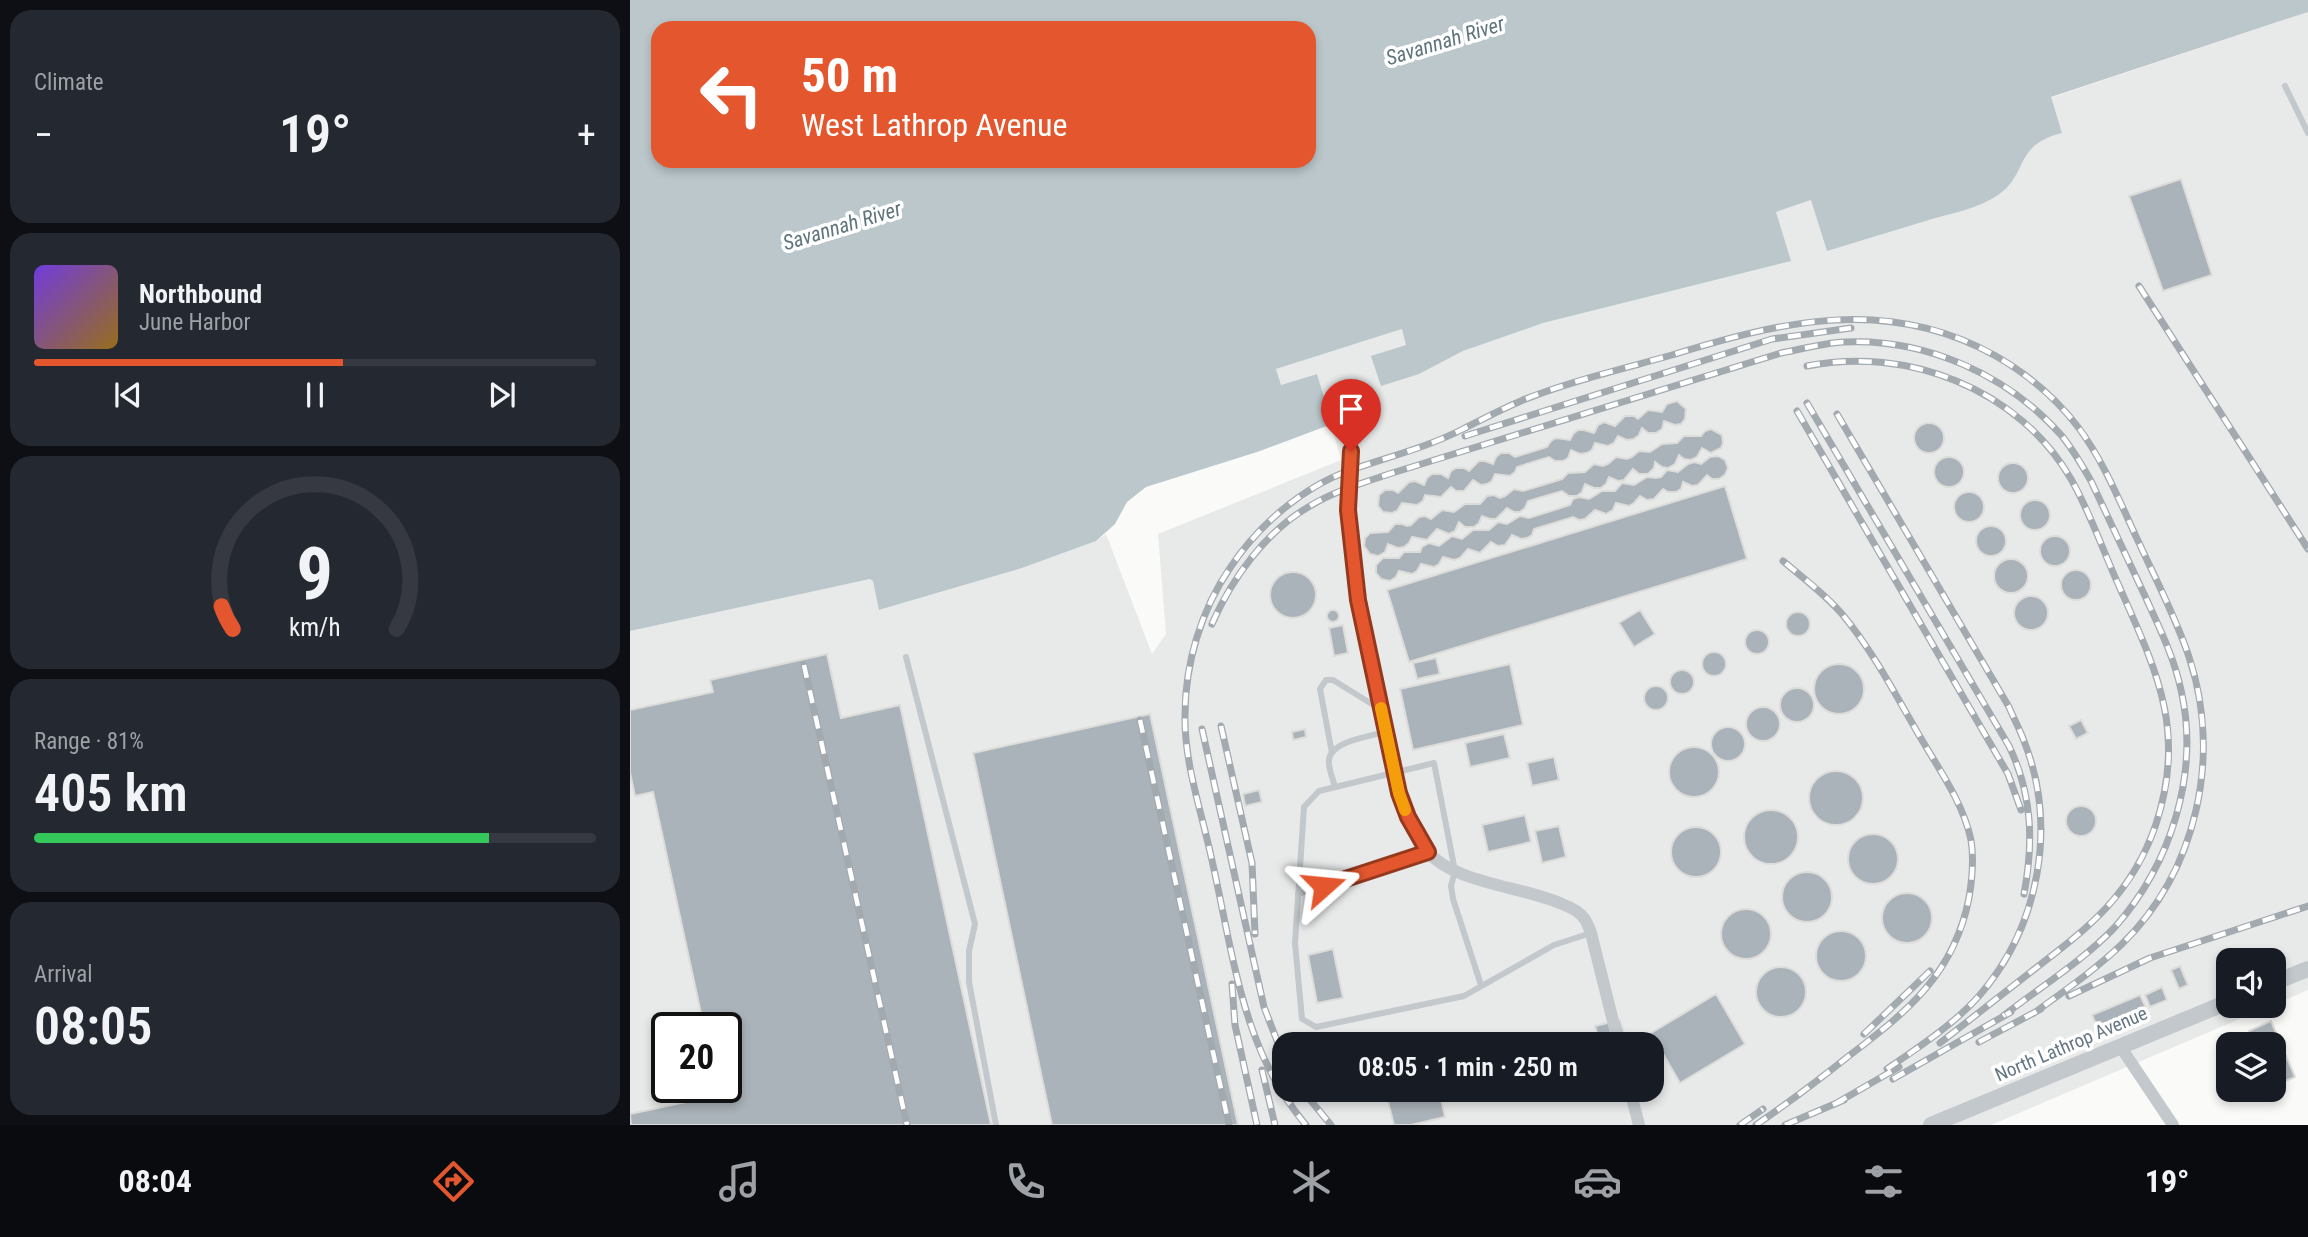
<!DOCTYPE html>
<html lang="en">
<head>
<meta charset="utf-8">
<style>
	:root { --surface:#171b24; --page:#242831; --text:#f1f3f6; --muted:#9ea1a6; --line:#363941; --accent:#e4572e }
	body { margin:0; font-family:"Roboto Condensed",sans-serif; background:var(--page); color:var(--text); height:100vh; display:flex; flex-direction:column; font-size:26px; white-space:nowrap }
	* { box-sizing:border-box; margin:0 }
	p { font-size:23px; color:var(--muted) }
	.icon { flex:none; width:38px; height:38px; fill:none; stroke:currentColor; stroke-width:2; stroke-linecap:round; stroke-linejoin:round }
	.map { position:relative; flex:1; overflow:hidden }
	.details { display:flex; flex-direction:column; gap:10px; padding:10px; background:#0d0f14; width:630px }
	.details>* { flex:none }
	.guide { position:absolute; left:21px; top:21px; width:665px; height:147px; border-radius:21px; box-shadow:0 4px 10px #0003; background:#e4572e; color:#fff; overflow:hidden }
	.fabs { position:absolute; left:1586px; top:948px; display:grid; gap:14px }
	.fabs a { display:grid; place-items:center; width:70px; height:70px; border-radius:14px; background:var(--surface); box-shadow:0 4px 10px #0003; font-size:35px }
	.speed { position:absolute; left:21px; top:1012px; display:flex; gap:14px; font-size:35px; font-weight:700; text-align:center }
	.speed>* { display:grid; place-content:center; width:91px; height:91px; border-radius:50%; background:var(--surface); box-shadow:0 4px 10px #0003; line-height:1 }
	.speed .limit { border:4px solid #111; border-radius:10px; background:#fff; color:#111 }
	.pin { position:absolute; display:grid; place-items:center; width:60px; height:60px; color:#fff; margin:-72px -30px; border-radius:50% 50% 50% 0; rotate:-45deg; box-shadow:0 0 7px #0007 }
	.pin .icon { rotate:45deg }
	.me { position:absolute; width:77px; margin:-38px; rotate:72deg; stroke-linejoin:round; filter:drop-shadow(0 0 5px #0008) }
	.turn { display:flex; align-items:center; gap:24px; height:147px; padding:0 35px; font-size:32px }
	.turn .icon { width:91px; height:91px; stroke-width:2.5 }
	.turn b { display:block; font-size:49px; line-height:60px }
	.big { font-size:52px; font-weight:600; line-height:1.1 }
	.details .tile { flex:1; display:flex; flex-direction:column; justify-content:center; gap:10px; min-width:0; padding:0 24px; border-radius:21px; background:var(--page) }
	.details .dial { align-items:center; gap:0 }
	.dial svg { height:182px; overflow:visible; fill:none; stroke:var(--line); stroke-width:7; stroke-linecap:round; text-anchor:middle }
	.dial text { fill:var(--text); stroke:none }
	.song { display:flex; align-items:center; gap:21px }
	.cover { width:84px; height:84px; border-radius:10px; background:linear-gradient(135deg,hsl(260 70% 55%),hsl(40 70% 35%)) }
	.played { height:7px; border-radius:4px; background:linear-gradient(90deg,var(--accent) 55%,var(--line) 55%) }
	.keys { display:flex; justify-content:space-around; direction:ltr }
	.heat { display:flex; justify-content:space-between; align-items:center; font-size:38px; direction:ltr }
	.charge { height:10px; border-radius:5px; background:linear-gradient(90deg,#34c759 81%,var(--line) 0) }
	.trip { position:absolute; left:642px; top:1032px; width:392px; height:70px; border-radius:21px; background:var(--surface); box-shadow:0 4px 10px #0003; font-weight:600; line-height:70px; text-align:center }
	.tabs { display:flex; height:112px; justify-content:space-around; align-items:center; background:#090b0e; color:var(--muted) }
	.tabs .icon { width:49px; height:49px }
	.tabs .selected { color:var(--accent) }
	.tabs b { font-size:32px; color:var(--text) }
	main { display:flex; flex:1; min-height:0 }
	.map>svg:first-child { display:block }
</style>
</head>
<body>
<main>
<section class="details">
<div class="tile"><p>Climate</p>
<div class="heat"><a>−</a><b class="big">19°</b><a>+</a></div>
</div>
<div class="tile">
<div class="song"><i class="cover"></i><div><b>Northbound</b><p>June Harbor</p></div></div>
<div class="played"></div>
<div class="keys"><svg class="icon" aria-label="previous" viewBox="0 0 24 24"><path d="M18 5L8 12l10 7zM5 5v14"/></svg><svg class="icon" aria-label="pause" viewBox="0 0 24 24"><path d="M8 5v14M16 5v14"/></svg><svg class="icon" aria-label="next" viewBox="0 0 24 24"><path d="M6 5l10 7-10 7zM19 5v14"/></svg></div>
</div>
<div class="tile dial"><svg viewBox="0 0 100 80">
<path d="M14 69A42 42 0 1 1 86 69"/>
<path d="M14 69A42 42 0 0 1 9 59" stroke="#e4572e"/>
<text x="50" y="56" font-size="32" font-weight="700">9</text>
<text x="50" y="72" font-size="11">km/h</text>
</svg></div>
<div class="tile"><p>Range · 81%</p><b class="big">405 km</b><div class="charge"></div></div>
<div class="tile"><p>Arrival</p><b class="big">08:05</b></div>
</section>
<div class="map">
<svg width="1678" height="1125" viewBox="0 0 1678 1125">
	<rect width="100%" height="100%" fill="#fafaf8"/>
	<!-- built -->
	<path fill="#e8e9e9" fill-rule="evenodd" d="M1678,12V990L1643,1005V961H1598V1006H1640L1361,1125H0V631L240,579L243,580L250,610L392,568L466,541L476,534L522,654L536,634L528,534L711,460L687,374L651,385L646,369L772,329L789,374L833,351L913,323L1160,260L1146,212L1182,200L1198,250L1340,207L1353,202L1379,183L1401,147L1416,137L1432,133L1420,98ZM37,1027H96V1087H37ZM654,1045H1022V1090H654Z"/>
	<!-- water -->
	<path fill="#bbc7cb" fill-rule="evenodd" d="M0,0H1678V12L1421,97L1432,133C1383,145 1399,174 1368,195C1349,208 1323,213 1302,219C1267,230 1232,240 1197,251L1181,200L1146,212L1161,261L913,323L833,351L789,374L751,386L741,356L776,345L772,329L646,369L651,385L687,374L702,424L627,452L516,487L497,502L485,524L466,541L392,568L249,610L243,581L240,579L0,631ZM28,28H679V161H28Z"/>
	<!-- building -->
	<path fill="#aab3b9" stroke="#dcdcda" stroke-width="2" d="M1551,179L1582,275L1533,291L1499,196Z
		M1047,401L1056,409L1055,419L1051,424L1045,425L1034,421L1032,429L1026,433H1018L1012,428L1009,435L1004,439L997,440L988,436L984,443L978,446L965,443L962,450L957,453L950,454L941,450L938,458L933,461H925L919,457L887,467L885,472L880,476L865,474L862,481L857,484L851,485L843,480L834,491H826L821,487L811,497L795,495L793,501L787,505L772,503L767,511L762,513L753,512L748,506L749,495L755,490H763L768,493L779,482L785,481L794,485L797,478L802,474H811L818,478L821,471L826,468H834L839,471L849,461H855L863,464L866,457L871,453H879L885,457L917,447L921,441L926,438L940,440L943,434L948,430H954L964,433L968,425L974,422L985,426L995,416H1004L1008,419L1018,410L1032,412L1037,404Z
		M1284 438a15 15 0 1 1 30 0a15 15 0 1 1-30 0Z
		M1081,429L1092,435L1093,443L1091,448L1081,453L1072,448L1067,457L1061,460L1054,459L1049,455L1045,464L1038,468L1032,467L1025,462L1024,468L1018,474H1009L1003,469L994,480L988,481L979,477L976,484L971,488H964L955,484L952,492L947,496H939L932,491L898,501L895,508L890,512H884L877,508L866,519H860L852,516L849,523L844,527H835L829,522L825,531L819,534L807,529L797,540L782,537L779,543L774,547L768,548L758,544L755,552L748,556L740,554L734,546L735,538L740,533L758,532L765,524H772L777,526L781,525L789,517L795,516L801,519L812,510L824,512L835,504H850L857,496L864,495L870,498L875,496L884,489L893,491L932,479L938,473L955,472L964,464L973,466L978,464L986,457L997,459L1002,457L1009,451L1020,452L1032,444L1047,443L1054,436H1071L1075,431Z
		M1088,456L1095,460L1098,468L1095,475L1089,479H1082L1077,475L1068,485L1062,486L1053,482L1051,489L1046,492H1038L1033,489L1024,499L1017,500L1010,496L1004,503L999,506L986,503L983,510L976,514L965,510L955,519L949,520L943,517L904,529L902,535L897,538L891,539L882,535L875,545L868,546L861,542L850,553L838,549L830,558L824,560L813,557L809,564L804,567L791,564L787,571L782,574L769,571L766,577L760,581L751,579L746,573V565L753,558H769L774,552H790L792,547L799,543L809,546L822,536L832,539L843,530H859L868,522L877,524L890,516L899,518L940,505L943,499L949,497L959,499L972,491H985L992,483L1004,485L1017,477L1026,478L1031,477L1037,470L1048,472L1058,464L1064,462L1071,464L1080,457Z
		M1304 472a15 15 0 1 1 30 0a15 15 0 1 1-30 0Z
		M1368 478a15 15 0 1 1 30 0a15 15 0 1 1-30 0Z
		M1095,486L1117,559L779,662L757,590Z
		M1324 507a15 15 0 1 1 30 0a15 15 0 1 1-30 0Z
		M1390 515a15 15 0 1 1 30 0a15 15 0 1 1-30 0Z
		M1346 541a15 15 0 1 1 30 0a15 15 0 1 1-30 0Z
		M1410 551a15 15 0 1 1 30 0a15 15 0 1 1-30 0Z
		M1364 576a17 17 0 1 1 34 0a17 17 0 1 1-34 0Z
		M1431 585a15 15 0 1 1 30 0a15 15 0 1 1-30 0Z
		M640 595a23 23 0 1 1 46 0a23 23 0 1 1-46 0Z
		M1384 613a17 17 0 1 1 34 0a17 17 0 1 1-34 0Z
		M697 616a6 6 0 1 1 12 0a6 6 0 1 1-12 0Z
		M1010,610L1025,634L1004,647L989,623Z
		M1156 624a12 12 0 1 1 24 0a12 12 0 1 1-24 0Z
		M713,625L718,653L704,656L699,628Z
		M1115 642a12 12 0 1 1 24 0a12 12 0 1 1-24 0Z
		M1072 664a12 12 0 1 1 24 0a12 12 0 1 1-24 0Z
		M197,654L211,718L270,705L361,1125H1L0,1114L88,1095L86,1087H96V1027H74L23,792L5,796L0,773V710L83,692L80,680Z
		M806,658L810,674L787,679L783,663Z
		M880,664L893,725L783,750L770,689Z
		M1184 689a25 25 0 1 1 50 0a25 25 0 1 1-50 0Z
		M1040 682a12 12 0 1 1 24 0a12 12 0 1 1-24 0Z
		M1014 698a12 12 0 1 1 24 0a12 12 0 1 1-24 0Z
		M1150 705a17 17 0 1 1 34 0a17 17 0 1 1-34 0Z
		M1116 724a17 17 0 1 1 34 0a17 17 0 1 1-34 0Z
		M520,714L608,1125H422L343,753Z
		M1451,720L1458,733L1446,739L1439,726Z
		M1081 744a17 17 0 1 1 34 0a17 17 0 1 1-34 0Z
		M675,729L676,737L663,740L662,732Z
		M874,734L880,758L840,767L835,743Z
		M1039 772a25 25 0 1 1 50 0a25 25 0 1 1-50 0Z
		M924,757L929,780L902,786L897,763Z
		M1179 798a27 27 0 1 1 54 0a27 27 0 1 1-54 0Z
		M629,790L632,802L615,806L613,794Z
		M1436 821a15 15 0 1 1 30 0a15 15 0 1 1-30 0Z
		M1114 837a27 27 0 1 1 54 0a27 27 0 1 1-54 0Z
		M895,815L901,842L858,852L852,825Z
		M929,826L936,857L912,863L905,831Z
		M1041 852a25 25 0 1 1 50 0a25 25 0 1 1-50 0Z
		M1218 859a25 25 0 1 1 50 0a25 25 0 1 1-50 0Z
		M1152 897a25 25 0 1 1 50 0a25 25 0 1 1-50 0Z
		M1252 918a25 25 0 1 1 50 0a25 25 0 1 1-50 0Z
		M1091 934a25 25 0 1 1 50 0a25 25 0 1 1-50 0Z
		M1186 956a25 25 0 1 1 50 0a25 25 0 1 1-50 0Z
		M703,949L713,998L687,1003L678,955Z
		M1550,966L1558,985L1549,989L1541,970Z
		M1126 992a25 25 0 1 1 50 0a25 25 0 1 1-50 0Z
		M1532,987L1537,1000L1520,1007L1515,995Z
		M1086,994L1115,1044L1050,1083L1021,1033Z
		M1510,995L1517,1010L1469,1031L1462,1015Z
		M990,1020L994,1033L969,1040L965,1026Z
		M1641,1021L1665,1077L1643,1086V1045H1625L1619,1031Z
		M755,1090H809L815,1117L781,1125H764Z"/>
	<g fill="none" stroke-linecap="round" stroke-linejoin="round">
		<!-- service -->
		<path stroke="#c3c8cc" stroke-width="6" d="M1655,86L1678,133
			M276,657L345,924L339,951V982L366,1125
			M702,753L690,689L696,680H703L750,709
			M705,787C703,779 698,768 699,760C701,741 741,736 756,732
			M668,894L798,852
			M851,985L823,899L821,886L825,871L804,763L689,791L674,807L665,943L672,1019L686,1027L834,996L924,945L961,933"/>
		<!-- minor -->
		<path stroke="#c3c8cc" stroke-width="12" d="M720,437L721,451L718,510L728,600L769,793C776,813 783,834 797,851C825,884 892,886 932,904C940,907 949,911 954,918C957,922 959,928 961,933L989,1045
			M1490,1046L1543,1125
			M1000,1090L1009,1125"/>
		<!-- tertiary -->
		<path stroke="#c3c8cc" stroke-width="16" d="M1643,983L1678,969
			M1301,1125L1598,1002"/>
		<!-- rail casing -->
		<g stroke="#a2aab0" stroke-width="7">
			<path id="rail" d="M1509,286L1678,549
				M1177,366C1277,346 1389,389 1441,479C1460,512 1473,551 1489,586C1526,670 1557,730 1526,824C1502,895 1458,928 1402,971C1371,995 1341,1019 1310,1043
				M1177,403L1379,746C1402,794 1404,841 1394,894
				M1167,411L1378,774L1391,810
				M1207,414L1379,707C1384,719 1390,730 1394,741C1428,827 1409,927 1349,996C1323,1025 1289,1047 1257,1069
				M835,436L1142,339L1221,328
				M582,624C602,578 636,531 680,506C704,491 733,483 759,474L1151,353C1172,349 1193,343 1214,342C1296,338 1378,375 1432,436C1443,450 1452,465 1461,481C1479,519 1497,558 1515,596C1529,627 1544,657 1551,690C1570,773 1541,864 1485,927C1454,960 1409,988 1373,1016
				M174,665L277,1125
				M510,720L599,1125
				M591,726L622,863L625,934
				M572,729L634,1007L654,1059
				M602,984L605,1025L627,1125
				M1439,996L1520,958L1678,906
				M1234,1034L1300,971
				M1349,1042L1411,1009
				M632,1070L645,1125
				M1263,1079L1381,1012
				M672,1090L701,1125
				M1205,1104L1269,1067
				M676,1125C611,1049 603,951 581,856C571,810 554,762 555,715C555,664 571,610 600,568C627,527 671,488 718,471C757,457 796,448 833,429C853,419 872,409 893,400C941,381 992,369 1042,355C1152,321 1257,296 1364,355C1396,373 1426,398 1448,427C1475,463 1491,505 1510,545C1527,582 1546,618 1559,657C1592,756 1567,871 1492,944C1465,970 1434,991 1404,1013
				M1110,1125L1133,1109
				M1126,1125C1158,1103 1190,1079 1220,1055C1278,1011 1324,974 1339,898C1342,880 1344,858 1341,840C1333,802 1308,768 1289,735C1265,694 1243,651 1212,614C1195,594 1173,578 1153,561
				M1155,1125L1214,1100"/>
		</g>
		<!-- rail -->
		<use href="#rail" stroke="#fff" stroke-width="4.5" stroke-dasharray="13" stroke-linecap="butt"/>
	</g>
	<g fill="none" stroke-linecap="round" stroke-linejoin="round">
		<!-- route casing -->
		<g stroke="#94391e" stroke-width="18">
			<path id="route" d="M694,886L798,852L778,817L769,793L728,600L718,510L721,451"/>
		</g>
		<!-- route -->
		<use href="#route" stroke="#e4572e" stroke-width="12"/>
		<!-- slow -->
		<path stroke="#f59e0b" stroke-width="12" d="M751,708L769,793L775,810"/>
	</g>
	<g text-anchor="middle" dominant-baseline="central" stroke-width="7" stroke-linejoin="round" paint-order="stroke">
		<!-- street labels -->
		<g font-size="19" fill="#657683" stroke="#fff">
			<text transform="translate(1441 1044) rotate(-23)">North Lathrop Avenue</text>
		</g>
		<!-- water labels -->
		<g font-size="21" font-style="italic" fill="#60757c" stroke="#fff">
			<text transform="translate(815 41) rotate(-17)">Savannah River</text>
			<text transform="translate(212 226) rotate(-17)">Savannah River</text>
		</g>
	</g>
</svg>
<div class="fabs">
<a><svg class="icon" aria-label="sound" viewBox="0 0 24 24"><path d="M4 9h4l5-4v14l-5-4H4zM17 9q2 3 0 6"/></svg></a>
<a><svg class="icon" aria-label="layers" viewBox="0 0 24 24"><path d="M12 4l9 5-9 5-9-5zM3 14l9 5 9-5"/></svg></a>
</div>
<div class="speed"><div class="limit">20</div></div>
<div class="pin" style="left:721px;top:451px;background:#d93025"><svg class="icon" aria-label="arrive" viewBox="0 0 24 24"><path d="M6 21V4h12l-3 4 3 4H6"/></svg></div>
<svg class="me" style="left:694px;top:886px" viewBox="-20 -20 40 40"><path d="M0-17L14 15 0 8-14 15z" fill="#e4572e" stroke="#fff" stroke-width="4"/></svg>
<div class="trip">08:05 · 1 min · 250 m</div>
<div class="guide">
<div class="turn"><svg class="icon" aria-label="left" viewBox="0 0 24 24"><path d="M17 20v-9H6M10 6l-5 5 5 5"/></svg><div><b>50 m</b>West Lathrop Avenue</div></div>
</div>
</div>
</main>
<nav class="tabs">
<b>08:04</b>
<svg class="icon selected" aria-label="directions" viewBox="0 0 24 24"><path d="M12 3l9 9-9 9-9-9zM9 14v-3h6M13 9l2 2-2 2"/></svg>
<svg class="icon" aria-label="music" viewBox="0 0 24 24"><path d="M9 18V5l10-2v13"/><circle cx="6" cy="18" r="3"/><circle cx="16" cy="16" r="3"/></svg>
<svg class="icon" aria-label="phone" viewBox="0 0 24 24"><path d="M5 4h4l2 5-3 2q2 4 5 5l2-3 5 2v4C11 20 4 13 5 4z"/></svg>
<svg class="icon" aria-label="climate" viewBox="0 0 24 24"><path d="M12 3v18M4 7l16 10M4 17L20 7"/></svg>
<svg class="icon" aria-label="car" viewBox="0 0 24 24"><path d="M5 17H2v-5l4-1 3-4h7l3 4 3 1v5h-3M9 17h6M6 11h13"/><circle cx="7" cy="17" r="2"/><circle cx="17" cy="17" r="2"/></svg>
<svg class="icon" aria-label="filters" viewBox="0 0 24 24"><path d="M4 7h16M4 17h16"/><circle cx="9" cy="7" r="2"/><circle cx="15" cy="17" r="2"/></svg>
<b>19°</b>
</nav>
</body>
</html>
